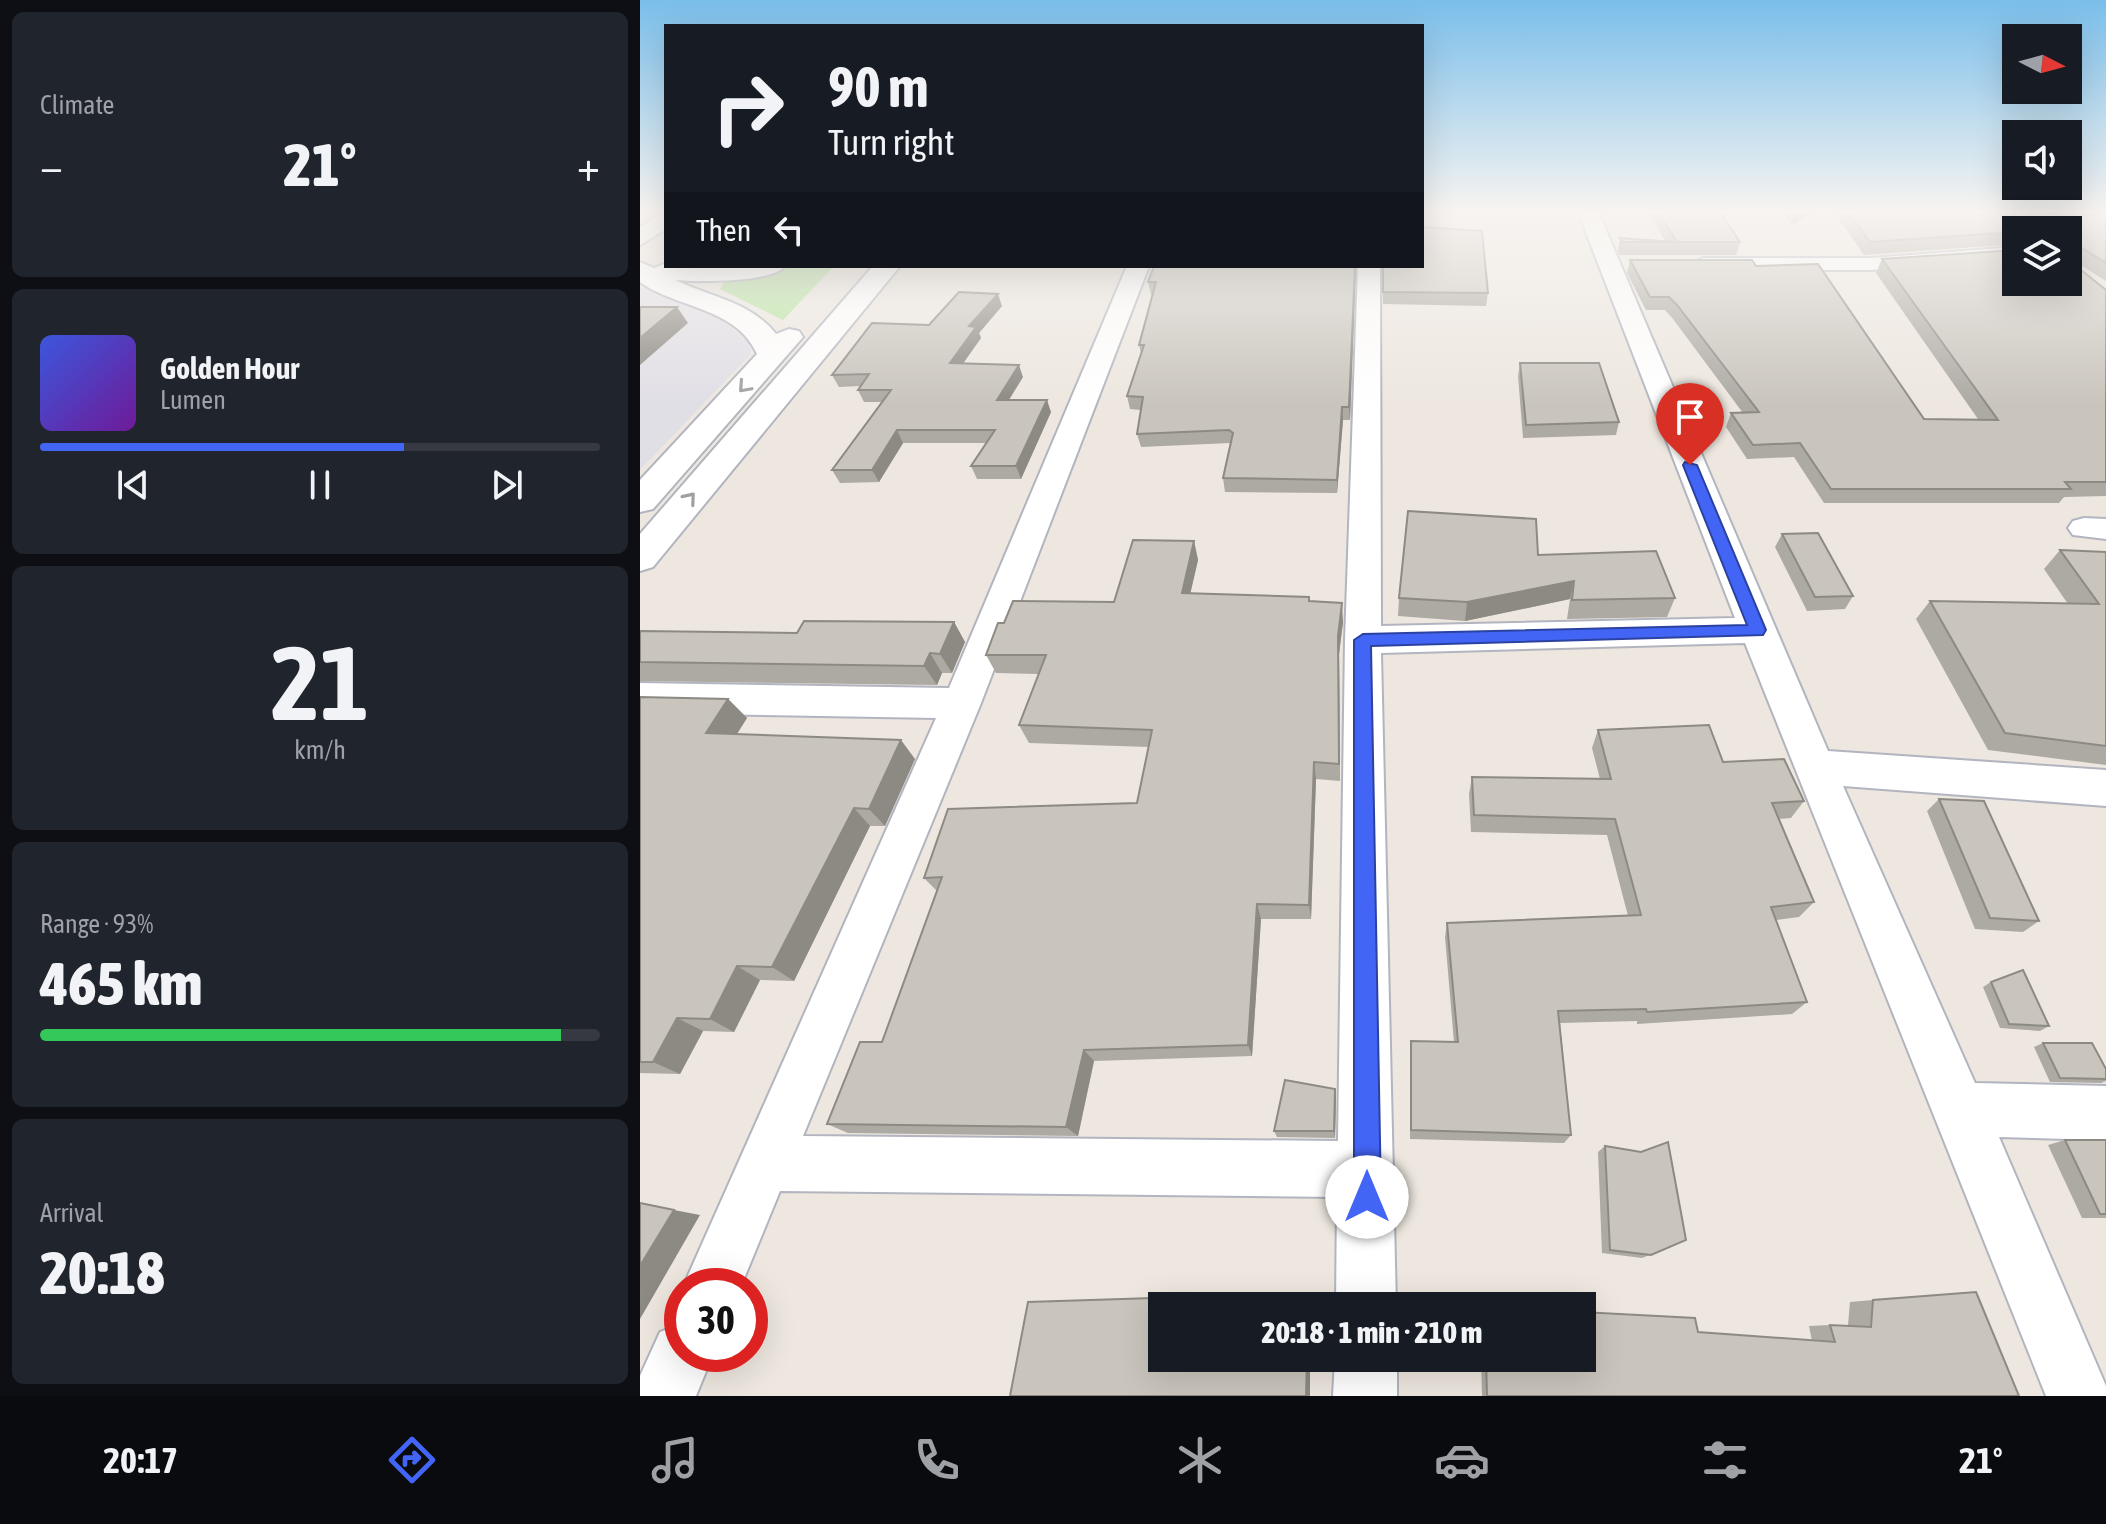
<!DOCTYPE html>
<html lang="en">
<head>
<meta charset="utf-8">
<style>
	:root { --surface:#171b24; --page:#20242c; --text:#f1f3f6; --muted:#9ea1a6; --line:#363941; --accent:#4365f6 }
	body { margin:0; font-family:"Asap Condensed",sans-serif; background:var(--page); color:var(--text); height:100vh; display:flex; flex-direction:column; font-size:30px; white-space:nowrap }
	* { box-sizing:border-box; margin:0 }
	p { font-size:26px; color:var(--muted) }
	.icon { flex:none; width:44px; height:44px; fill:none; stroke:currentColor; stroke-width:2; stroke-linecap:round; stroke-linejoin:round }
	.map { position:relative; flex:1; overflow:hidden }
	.details { display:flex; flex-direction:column; gap:12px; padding:12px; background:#0d0f14; width:640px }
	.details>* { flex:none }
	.guide { position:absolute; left:24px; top:24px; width:760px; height:244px; border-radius:0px; box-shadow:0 8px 32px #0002; background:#171b24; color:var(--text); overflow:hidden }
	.needle { width:52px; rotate:96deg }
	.tools { position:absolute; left:1362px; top:24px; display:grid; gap:16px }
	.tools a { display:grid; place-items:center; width:80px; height:80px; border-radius:0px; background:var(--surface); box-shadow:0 8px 32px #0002; font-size:40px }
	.speed { position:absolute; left:24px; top:1268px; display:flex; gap:16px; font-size:40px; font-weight:700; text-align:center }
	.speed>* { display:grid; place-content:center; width:104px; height:104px; border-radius:50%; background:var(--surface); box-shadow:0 8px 32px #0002; line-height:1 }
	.speed .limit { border:12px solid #d22; background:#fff; color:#111 }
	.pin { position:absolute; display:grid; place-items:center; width:68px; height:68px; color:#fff; margin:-82px -34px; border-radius:50% 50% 50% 0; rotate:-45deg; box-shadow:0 0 8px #0007 }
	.pin .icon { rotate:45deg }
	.me { position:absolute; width:88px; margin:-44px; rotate:0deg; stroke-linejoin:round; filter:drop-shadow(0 0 6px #0008) }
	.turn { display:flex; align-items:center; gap:28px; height:168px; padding:0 32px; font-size:36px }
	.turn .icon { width:104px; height:104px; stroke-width:2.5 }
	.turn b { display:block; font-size:56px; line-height:68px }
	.then { display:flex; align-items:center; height:76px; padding:0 32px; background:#0003; gap:16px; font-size:30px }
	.big { font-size:60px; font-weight:800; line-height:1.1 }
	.details .widget { flex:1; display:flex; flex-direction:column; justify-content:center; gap:12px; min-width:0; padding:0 28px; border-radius:12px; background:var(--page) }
	.details .dial { align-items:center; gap:0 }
	.dial b { font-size:104px; line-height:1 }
	.song { display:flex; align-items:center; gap:24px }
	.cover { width:96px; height:96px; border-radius:12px; background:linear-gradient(135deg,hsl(230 70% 55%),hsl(280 70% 35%)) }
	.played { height:8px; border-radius:4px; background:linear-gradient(90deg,var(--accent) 65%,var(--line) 65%) }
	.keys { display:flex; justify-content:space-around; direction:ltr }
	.heat { display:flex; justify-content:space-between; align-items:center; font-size:44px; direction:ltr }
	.charge { height:12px; border-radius:6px; background:linear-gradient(90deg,#34c759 93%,var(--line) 0) }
	.trip { position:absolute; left:508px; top:1292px; width:448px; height:80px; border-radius:0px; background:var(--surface); box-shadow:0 8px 32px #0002; font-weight:800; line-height:80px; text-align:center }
	.menu { display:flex; height:128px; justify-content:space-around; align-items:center; background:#090b0e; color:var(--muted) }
	.menu .icon { width:56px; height:56px }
	.menu .selected { color:var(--accent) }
	.menu b { font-size:36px; color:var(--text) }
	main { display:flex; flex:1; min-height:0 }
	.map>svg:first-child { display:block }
</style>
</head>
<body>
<main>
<section class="details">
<div class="widget"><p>Climate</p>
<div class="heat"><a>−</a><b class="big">21°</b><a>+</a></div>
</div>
<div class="widget">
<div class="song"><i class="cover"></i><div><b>Golden Hour</b><p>Lumen</p></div></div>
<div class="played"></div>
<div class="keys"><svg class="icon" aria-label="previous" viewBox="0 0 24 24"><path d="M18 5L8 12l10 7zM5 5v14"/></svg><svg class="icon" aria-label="pause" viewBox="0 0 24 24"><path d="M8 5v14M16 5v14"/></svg><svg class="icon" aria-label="next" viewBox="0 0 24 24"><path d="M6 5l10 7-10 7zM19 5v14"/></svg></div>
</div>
<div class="widget dial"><b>21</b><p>km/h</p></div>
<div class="widget"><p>Range · 93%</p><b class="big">465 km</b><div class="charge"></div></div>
<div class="widget"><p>Arrival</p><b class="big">20:18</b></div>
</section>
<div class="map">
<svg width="1466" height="1396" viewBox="0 0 1466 1396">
	<rect width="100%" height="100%" fill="#ede7df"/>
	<!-- industrial -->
	<path fill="#e1dfe6" d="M0,284L85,322L112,346L110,355L0,470Z"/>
	<!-- green -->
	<path fill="#b5e29d" d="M148,266H194L143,320L80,289L83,283Z"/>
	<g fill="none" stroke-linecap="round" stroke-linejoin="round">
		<!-- street casing -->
		<g stroke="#b2b5bf" stroke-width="4">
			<path id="street" d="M937,209H957L1188,751L1466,770V806L1203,786L1335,1083L1466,1086V1140L1359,1137L1466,1386V1396H1406L1105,643L741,653L756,1306H696L697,1197L140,1191L101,1286L42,1289L296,718L0,713V683L309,688L487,266H509L341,703L163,1136L698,1141L705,640L718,266H740L741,626L1095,618Z
				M1376,247V259L1231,270H1063L1052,264L1063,258H1231Z
				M1444,518L1466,519V539L1433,535L1428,528L1433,521Z
				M42,1323V1354H73L56,1396H0V1376L20,1332Z
				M695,1358H757V1396H693Z"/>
		</g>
		<!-- secondary casing -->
		<g stroke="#b2b5bf" stroke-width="4">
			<path id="secondary" d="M26,211V229L0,245V227Z
				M0,262L14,268L24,264L145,266C132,283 57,282 35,280C71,297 111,302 136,334L149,329L159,331L163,337L13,509L0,512V480L117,354C96,307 38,309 0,282Z
				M233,266H260L13,567L0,571V534Z"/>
		</g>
		<!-- street -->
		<use href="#street" fill="#fff" fill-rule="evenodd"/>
		<!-- secondary -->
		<use href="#secondary" fill="#fff" fill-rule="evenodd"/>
	</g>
	<!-- wall -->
	<path fill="#ada9a3" d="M1006,209H1176L1152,225L1141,209L1079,211L1100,242L1096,255H979L978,251L980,238L1025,241Z
		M1192,209H1370L1381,220L1390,219L1380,209H1466V281L1434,261L1435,265L1466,290V496L1424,497L1419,503H1184L1154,457L1107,459L1086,427L1091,413H1103L1033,319L1025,310H1006L987,273L990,260L1116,266L1284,419H1338L1236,273L1242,259L1376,282L1428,230H1376V244L1224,255Z
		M514,266H716L710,420H703L697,493L585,492L583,478L590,443L501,447L497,434L501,410L490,409L487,396L501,353L499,345L512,294H511L508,282Z
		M742,266L848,293L846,306L743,304Z
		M362,306L339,333L341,338L323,363L383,377L369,400L411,412L381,479H337L331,466L347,443H263L239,482L200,483L192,470L242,402H224L218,390L220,386L199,387L192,375L289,325Z
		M880,363L979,422L976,435L883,438L878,376Z
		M1142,534L1213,596L1205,609L1167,611L1135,547Z
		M554,541L558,560L550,594L669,597L670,601L703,622L699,654L700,781L676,779L671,919H621L612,1056L454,1061L438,1136L208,1133L187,1124L242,1042L297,891L284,878L497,803L509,747L389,743L379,725L399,674L356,673L346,655L364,623L474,602Z
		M1420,550L1466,552V765L1348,750L1276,619L1290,601L1428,604L1404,569Z
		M898,555L1035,598L1027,617L927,619L930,599L825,621L758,616L759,598Z
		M314,622L325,642L312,673H302L297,685L0,681V631L157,633Z
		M0,697L88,699L107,718L97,734L275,759L245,826H230L154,981L120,980L94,1032L63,1031L40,1074L0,1073Z
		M958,730L1083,762L1164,801L1151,818L1139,819L1174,902L1159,917L1136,920L1167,1002L1152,1014L997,1024V1021L920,1023L931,1135L924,1143L770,1139V1053L771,1041L814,1042L805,937L807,923L988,916L967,835L831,832L829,794L832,777L960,779L952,748Z
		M1299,799L1399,921L1383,932L1335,929L1287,811Z
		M1351,982L1409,1026L1400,1031L1360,1028L1343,987Z
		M1403,1043L1466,1069V1081L1461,1083L1410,1082L1394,1047Z
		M695,1089L696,1096L695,1138L637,1137L634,1131Z
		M1425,1140H1466V1218H1442L1408,1145Z
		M965,1146L1046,1240L1002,1258L962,1253L958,1152Z
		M1233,1300L1379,1396H842L841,1358H942L1058,1332L1172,1341L1169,1326L1190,1325H1208L1210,1302Z"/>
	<!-- shaded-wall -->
	<path fill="#8d8a84" d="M1162,209H1176L1152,225L1157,213Z
		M715,266H716L710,420L709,407Z
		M358,294L362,306L339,333L341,338L315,375L310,363L329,326Z
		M37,307L48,323L0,365V338Z
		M379,365L383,377L361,412L357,400Z
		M407,400L411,412L381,479L376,466Z
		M702,407L703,420L697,493V480Z
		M257,430L263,443L239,482L232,470Z
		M554,541L558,560L546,612L542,593Z
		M934,581L930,599L825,621L827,602Z
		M702,603L703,622L699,654L700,781L698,636Z
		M314,622L325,642L312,673L300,654Z
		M290,653L302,673L297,685L284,666Z
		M88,699L107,718L86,751L66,733Z
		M261,740L275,759L245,826L229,809Z
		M674,762L676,779L671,919L669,905Z
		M214,808L230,826L154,981L132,967Z
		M617,904L621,919L612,1056L608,1045Z
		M97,966L120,980L94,1032L70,1019Z
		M37,1018L63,1031L40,1074L13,1062Z
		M444,1050L454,1061L438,1136L426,1127Z
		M695,1089L696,1096L695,1138L694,1131Z
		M34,1210L60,1215L0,1319V1266Z
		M668,1293L671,1296V1306H668Z
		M667,1358H670V1396H666Z"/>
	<!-- building -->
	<path fill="#c9c5bd" stroke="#8d8a84" stroke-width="2" d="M1016,209H1078L1100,242H982L980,238L1037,242Z
		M1206,209H1370L1381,220L1407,217L1400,209H1466V263L1434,243L1435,265L1466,290V482H1425L1431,489H1191L1160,443L1113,445L1091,413L1119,412L1037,305L1029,297H1010L990,260H1112L1116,266L1178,264L1284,419L1358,420L1242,259L1376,250V282H1428V230H1376V232L1230,242Z
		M782,227L842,231L848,293L743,292V266H782Z
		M514,266H715L709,407H702L697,480L583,478L593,433L589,430L497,434L503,397L487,396L504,345H499L516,282H508Z
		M319,292L358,294L329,326L336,327L310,363L379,365L357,400H407L376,466H331L355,430H257L232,470H192L251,390H218L229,374L192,375L232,323L289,325Z
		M0,307H37L0,338Z
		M880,363H959L979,422L886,425Z
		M768,511L896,519L898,555L1016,551L1035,598L932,600L934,581L827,602L759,598Z
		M1178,533L1213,596L1175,597L1142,534Z
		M493,540L554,541L542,593L669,597V601L702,603L698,636L699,764L674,762L669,905L617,904L608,1045L444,1050L426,1127L187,1124L220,1042H242L302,877L284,878L308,809L497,803L512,730L379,725L406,655H346L358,623H364L373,601L474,602Z
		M1420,550L1466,552V746L1365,733L1290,601L1459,604Z
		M164,621L314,622L300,654L290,653L284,666L0,662V631L157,633Z
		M0,697L88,699L66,733L261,740L229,809L214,808L132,967L97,966L70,1019L37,1018L13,1062H0Z
		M1069,725L1083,762L1144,759L1164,801L1132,803L1174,902L1131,907L1167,1002L1007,1012L1006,1009L918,1011L931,1135L771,1130V1041L818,1042L807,923L1001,915L975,819L834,815L832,777L971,779L958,730Z
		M1299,799L1344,801L1399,921L1350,918Z
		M1383,970L1409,1026L1369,1024L1351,982Z
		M1403,1043H1452L1466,1069V1079L1420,1078Z
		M645,1080L695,1089L694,1131H634Z
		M1425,1140H1466V1214H1460Z
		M1028,1142L1046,1240L1011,1255L970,1250L965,1146L1001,1152Z
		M0,1203L34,1210L0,1266Z
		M1336,1292L1379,1396H847L846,1358H942V1312L1055,1318L1058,1332L1195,1342L1190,1325L1231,1327L1233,1300Z
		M668,1293V1306H522V1358H667L666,1396H370L388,1302Z"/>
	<!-- one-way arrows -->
	<defs><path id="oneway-chevron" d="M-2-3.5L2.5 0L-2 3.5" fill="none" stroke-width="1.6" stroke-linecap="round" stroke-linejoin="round" transform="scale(2)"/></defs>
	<g stroke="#a0a0a0">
		<use href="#oneway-chevron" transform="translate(104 387) rotate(132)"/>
		<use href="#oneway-chevron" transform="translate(50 498) rotate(-50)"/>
	</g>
	<!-- sky -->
	<linearGradient id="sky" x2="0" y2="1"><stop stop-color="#7abeea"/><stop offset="0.52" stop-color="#f7f4f1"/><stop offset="1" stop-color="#f7f4f1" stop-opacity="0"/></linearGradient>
	<rect width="1466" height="405" fill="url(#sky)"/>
	<!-- route -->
	<path fill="#4365f6" stroke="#2c42a0" stroke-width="2" d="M1045,462L1057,465L1126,630L1123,635L731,646L741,1197L737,1206L727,1210L718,1206L714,1197V640L723,634L1107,625L1043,465Z"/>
</svg>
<div class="tools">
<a><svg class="needle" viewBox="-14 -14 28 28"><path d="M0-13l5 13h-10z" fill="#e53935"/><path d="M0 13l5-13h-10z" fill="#9ea1a6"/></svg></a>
<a><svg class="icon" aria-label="sound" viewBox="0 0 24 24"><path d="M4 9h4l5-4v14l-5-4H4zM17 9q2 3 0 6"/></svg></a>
<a><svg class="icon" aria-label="layers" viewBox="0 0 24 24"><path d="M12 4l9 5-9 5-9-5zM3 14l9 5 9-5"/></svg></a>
</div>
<div class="speed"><div class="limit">30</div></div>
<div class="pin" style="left:1050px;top:465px;background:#d93025"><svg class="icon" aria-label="arrive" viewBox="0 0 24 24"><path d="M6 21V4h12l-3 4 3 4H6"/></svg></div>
<svg class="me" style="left:727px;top:1197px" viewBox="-20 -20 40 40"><circle r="19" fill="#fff"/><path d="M0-13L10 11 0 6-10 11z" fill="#4365f6"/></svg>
<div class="trip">20:18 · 1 min · 210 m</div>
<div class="guide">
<div class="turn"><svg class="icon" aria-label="right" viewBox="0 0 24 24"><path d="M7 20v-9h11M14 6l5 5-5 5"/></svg><div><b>90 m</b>Turn right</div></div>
<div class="then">Then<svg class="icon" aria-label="left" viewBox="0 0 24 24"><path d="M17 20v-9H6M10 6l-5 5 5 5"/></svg></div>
</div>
</div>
</main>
<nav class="menu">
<b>20:17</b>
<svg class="icon selected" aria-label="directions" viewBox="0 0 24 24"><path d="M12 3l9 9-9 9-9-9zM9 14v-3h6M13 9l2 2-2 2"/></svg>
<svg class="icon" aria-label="music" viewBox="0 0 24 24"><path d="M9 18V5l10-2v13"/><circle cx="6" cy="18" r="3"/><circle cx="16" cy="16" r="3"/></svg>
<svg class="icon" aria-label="phone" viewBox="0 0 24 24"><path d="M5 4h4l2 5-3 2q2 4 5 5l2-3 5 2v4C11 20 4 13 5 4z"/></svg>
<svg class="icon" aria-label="climate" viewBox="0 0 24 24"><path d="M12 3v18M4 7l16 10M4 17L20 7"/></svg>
<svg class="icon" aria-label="car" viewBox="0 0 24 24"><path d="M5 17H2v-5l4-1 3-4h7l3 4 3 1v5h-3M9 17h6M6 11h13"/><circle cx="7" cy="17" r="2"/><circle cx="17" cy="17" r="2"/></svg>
<svg class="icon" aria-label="filters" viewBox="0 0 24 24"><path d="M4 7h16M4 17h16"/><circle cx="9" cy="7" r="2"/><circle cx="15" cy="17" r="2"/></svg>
<b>21°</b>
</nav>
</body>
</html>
